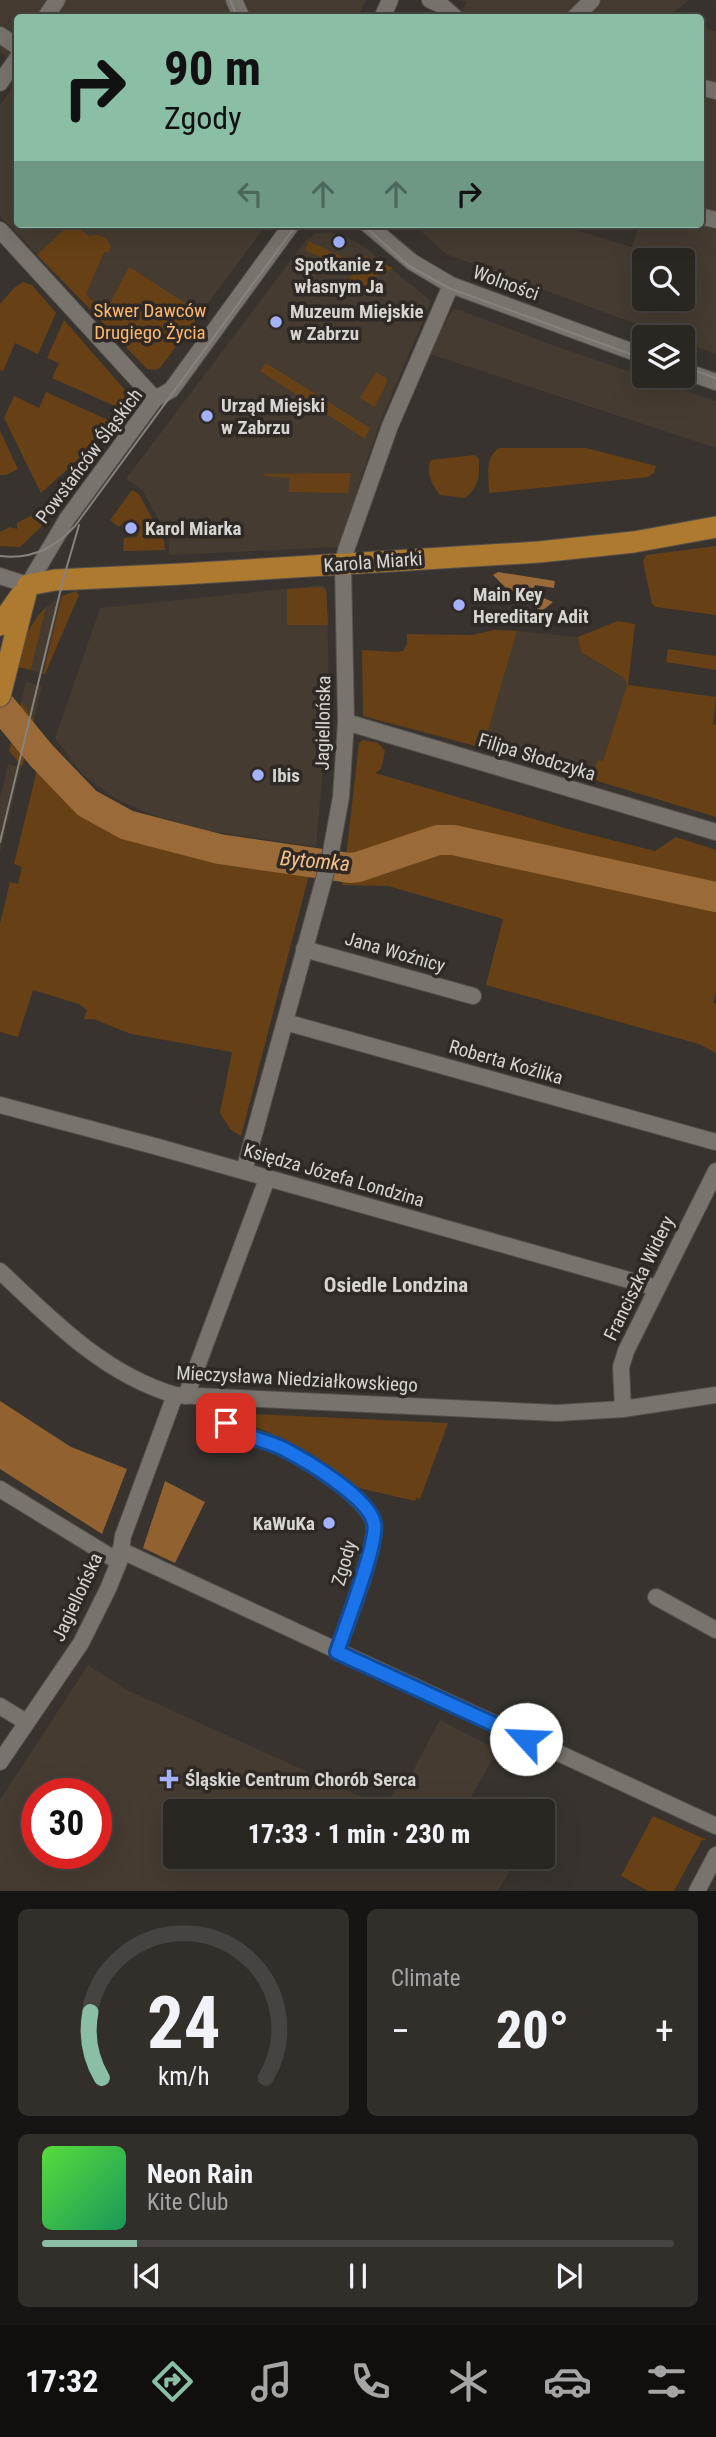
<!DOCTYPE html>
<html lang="en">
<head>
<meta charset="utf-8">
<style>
	:root { --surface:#2a2622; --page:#322e2a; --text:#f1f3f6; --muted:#a5a5a5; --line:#464340; --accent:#8abfa5 }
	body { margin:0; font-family:"Roboto Condensed",sans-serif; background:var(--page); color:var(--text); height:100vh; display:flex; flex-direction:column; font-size:26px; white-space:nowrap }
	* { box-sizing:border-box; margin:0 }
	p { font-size:23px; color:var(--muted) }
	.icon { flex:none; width:38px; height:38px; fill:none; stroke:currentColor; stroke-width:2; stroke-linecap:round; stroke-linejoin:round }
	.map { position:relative; height:1891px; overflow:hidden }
	.details { display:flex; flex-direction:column; gap:18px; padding:18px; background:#171513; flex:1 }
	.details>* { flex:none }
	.hud { position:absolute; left:14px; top:14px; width:690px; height:214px; border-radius:7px; box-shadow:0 7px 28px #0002,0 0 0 2px var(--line); background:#8abfa5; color:#111; overflow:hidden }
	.buttons { position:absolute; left:632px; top:248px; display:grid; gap:14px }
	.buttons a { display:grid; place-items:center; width:63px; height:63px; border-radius:7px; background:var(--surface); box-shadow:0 7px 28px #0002,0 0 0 2px var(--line); font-size:35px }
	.speed { position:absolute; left:21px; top:1778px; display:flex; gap:14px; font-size:35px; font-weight:700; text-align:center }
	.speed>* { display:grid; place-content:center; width:91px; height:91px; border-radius:50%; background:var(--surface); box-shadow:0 7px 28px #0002,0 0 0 2px var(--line); line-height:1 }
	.speed .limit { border:10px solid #d22; background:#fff; color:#111 }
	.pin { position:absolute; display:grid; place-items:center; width:60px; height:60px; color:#fff; margin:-30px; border-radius:14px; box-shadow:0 4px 10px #0006 }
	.me { position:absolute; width:77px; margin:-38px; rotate:295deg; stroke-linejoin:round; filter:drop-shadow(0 0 5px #0008) }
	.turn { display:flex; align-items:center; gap:24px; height:147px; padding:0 35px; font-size:32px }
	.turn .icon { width:91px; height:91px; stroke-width:2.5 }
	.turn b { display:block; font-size:49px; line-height:60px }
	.lanes { display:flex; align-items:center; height:66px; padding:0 35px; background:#0003; justify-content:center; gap:35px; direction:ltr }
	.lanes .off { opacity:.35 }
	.big { font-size:52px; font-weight:800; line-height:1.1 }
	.details .widget { flex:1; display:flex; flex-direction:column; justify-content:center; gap:10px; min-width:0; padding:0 24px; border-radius:10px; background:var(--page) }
	.details .dial { align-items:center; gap:0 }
	.dial svg { height:182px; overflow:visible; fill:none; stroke:var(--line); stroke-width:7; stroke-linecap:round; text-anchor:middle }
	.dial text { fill:var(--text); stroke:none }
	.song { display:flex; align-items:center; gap:21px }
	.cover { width:84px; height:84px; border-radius:10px; background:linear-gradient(135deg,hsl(110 70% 55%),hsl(150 70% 35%)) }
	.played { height:7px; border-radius:4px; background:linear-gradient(90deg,var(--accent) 15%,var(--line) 15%) }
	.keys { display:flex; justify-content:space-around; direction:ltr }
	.heat { display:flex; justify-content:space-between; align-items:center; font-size:38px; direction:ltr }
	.details .tiles { flex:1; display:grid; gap:18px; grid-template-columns:1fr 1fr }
	.widget:last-child { grid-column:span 2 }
	.trip { position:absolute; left:163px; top:1799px; width:392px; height:70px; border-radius:7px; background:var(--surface); box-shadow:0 7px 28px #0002,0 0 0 2px var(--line); font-weight:800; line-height:70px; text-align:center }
	.menu { display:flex; height:112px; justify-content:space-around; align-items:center; background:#110f0e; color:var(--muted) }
	.menu .icon { width:49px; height:49px }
	.menu .on { color:var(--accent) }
	.menu b { font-size:32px; color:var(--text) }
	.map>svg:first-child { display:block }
</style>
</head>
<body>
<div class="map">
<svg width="716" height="1891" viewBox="0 0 716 1891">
	<rect width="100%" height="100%" fill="#38332e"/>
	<!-- built -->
	<path fill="#453b31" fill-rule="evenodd" d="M0,0H366L358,17L18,18L17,64L0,53Z
		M461,0H689L668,17L459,18L466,2Z
		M700,27L716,31V82L700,78Z
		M17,80L18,224H267L161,366L148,368L0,216V105Z
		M700,83L716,87V354L683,341L682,338H674L446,254L413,224H556L632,247L639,224H700ZM644,261H682V299H644Z
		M327,232L342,235L362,245L431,301L379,425L338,547L169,555V539L143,491L126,479L306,240L317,233Z
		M454,308L555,346L716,401V448L427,353Z
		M323,585L327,589L329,703L316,847L208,831L153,815L116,799L83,775L55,738L100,608Z
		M62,596L43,674L31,670L46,607Z
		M517,631L578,637L581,652L624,678L627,685L603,761H598L591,779L483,748Z
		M26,682L42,686L34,720L21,702Z
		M8,764L21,767L0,853V797Z
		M88,1665L127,1690L385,1807L396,1788L406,1784L440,1720L498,1750L463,1811H175V1857H482L509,1872L498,1891H0V1800ZM37,1794H96V1853H37Z"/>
	<!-- green -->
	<path fill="#674115" d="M70,224H75L88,236L98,235L106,238L111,247L109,253L104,252L86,294L95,304L92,311L37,255Z
		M309,241L347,259L343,268L305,250Z
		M366,256L393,268L370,280L362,292L347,285L360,258Z
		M129,267L201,313L160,368L154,370L147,369L101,321Z
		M23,282L32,285L56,313L38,354L15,343L3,371L0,370V304L14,288Z
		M64,320L125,390L126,395L117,407L52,378L59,363L47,358Z
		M266,363L370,428L365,439L260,371Z
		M376,372L386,378L387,382L375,407L360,398Z
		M46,392L108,420L79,459L41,493L4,418L14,396L39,408Z
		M0,431L18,469L6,475H0Z
		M499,448H586L656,466L654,473L648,477L489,493C489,477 484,458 499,448Z
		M475,455L479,459C479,477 480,486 465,498L440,495C432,485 425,472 431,460Z
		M351,473L348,493L289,492V478L265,476L264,474Z
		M132,490L139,494L164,541L165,550L123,551L124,538L136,537L140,530V526L132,519L125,521L119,527L110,520Z
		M53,511L41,527L20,547L0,546V532L10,527L17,529V523L38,512Z
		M716,546V615L656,607L652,604L643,561L646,555Z
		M322,587L326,591L328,625H287V589Z
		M76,591L79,595L45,674H43L62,596Z
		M46,607L31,670L14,666C22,644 29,624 46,607Z
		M618,621L635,624L628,685L716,697L713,724L716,725V817L591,779L598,760L603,761L627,685L624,678L581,652L578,637Z
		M494,630L517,631L483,748L363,716L362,650L396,652L403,651L407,643V634L472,635Z
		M668,649L716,656V670L666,662Z
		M21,702L34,720L22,767L9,751Z
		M363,740L378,743L385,751L381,769L375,773L568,829L655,851L676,837L716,850V889L466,832L423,837L350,859L346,857L359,743Z
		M38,766L82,807L130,831L217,854L310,871L241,1136L231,1130L220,1113L232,1052L131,1034L94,1019H84L87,1010L79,1004L33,990L18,1037L0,1032V924L10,882L18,884L22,867L14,864Z
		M442,848L468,852L716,909V992L713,1002L716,1004V1053L699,1044L486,985L503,919L388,886L342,885L344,877L403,863Z
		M232,1413L448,1423L420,1499L416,1498L415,1501L355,1487L312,1454L283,1438L233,1418Z
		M653,1816L707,1840H702L674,1891H648L621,1876Z"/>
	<!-- forest -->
	<path fill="#916230" d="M0,1401L71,1447L127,1469L102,1534L0,1469Z
		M165,1481L205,1502L175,1563L143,1548Z"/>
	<!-- water -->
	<path fill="#9a6a38" d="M498,572L555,581L554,588L535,585L532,593L553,602L542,611L510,592L493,575Z"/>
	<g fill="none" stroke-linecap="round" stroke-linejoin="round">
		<!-- river -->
		<path stroke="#9a6a38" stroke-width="30" d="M0,705L41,755L87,803L127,825L219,849L350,868L358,867L438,840H453L716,897"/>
		<!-- minor casing -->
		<g stroke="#534f4a" stroke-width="18">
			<path id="minor" d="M234,0L242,18
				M430,0L441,5L456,18
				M45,18L57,0
				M382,18L390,0
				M574,18L592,0
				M0,35L18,47
				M0,83L18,57
				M700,87L716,91
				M700,216L716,220
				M367,224L412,262L451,285L644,356
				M0,230L155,399
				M682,370L716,382
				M0,576L28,585
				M28,585L67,519L155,399L171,390L177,382L292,224
				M346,722L716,832
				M304,949L473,996
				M285,1022L716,1142
				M0,1105L158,1147L657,1288
				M244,1171L330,857L341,797L346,722L343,564L346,550L390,426L451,285
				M0,1271C53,1321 104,1374 175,1395L557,1413L623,1409L716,1395
				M186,1396L267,1179
				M224,1398C223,1407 221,1417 227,1424C237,1436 257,1438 271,1443C295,1452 370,1498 374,1524C378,1545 345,1628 337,1652
				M623,1409L621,1367L626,1351L716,1171
				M0,1489L119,1562
				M120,1550L716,1826
				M656,1597L716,1630
				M0,1706L26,1722
				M0,1762L81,1643L108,1589L119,1562L123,1536L175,1395
				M697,1891L716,1855"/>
		</g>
		<!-- major casing -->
		<g stroke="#534f4a" stroke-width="23">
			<path id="major" d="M28,585L55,580L182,574L539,552L634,542L716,527
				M0,625L21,595
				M0,696L28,585"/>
		</g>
		<!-- minor -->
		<use href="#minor" stroke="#78736d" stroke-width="16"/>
		<!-- major -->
		<use href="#major" stroke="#ad7a30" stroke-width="21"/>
		<!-- tram -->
		<path stroke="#86827e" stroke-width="2" d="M230,0L238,18
			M362,224L409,266L449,288L644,359
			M682,366L716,378
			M0,556C30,560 55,548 75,526L297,224
			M0,842L63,580L79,525"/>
	</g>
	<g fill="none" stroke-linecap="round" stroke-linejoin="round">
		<!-- route casing -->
		<g stroke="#114b97" stroke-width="18">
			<path id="route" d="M226,1423C241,1438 265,1439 284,1449C307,1461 369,1498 374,1523C379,1541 344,1630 337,1652L526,1739"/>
		</g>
		<!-- route -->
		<use href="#route" stroke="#1a73e8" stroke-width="12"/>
	</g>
	<!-- markers -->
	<g fill="#a4b2fc" stroke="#2e2924" stroke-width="2.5">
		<circle cx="339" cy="242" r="7"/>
		<circle cx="276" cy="322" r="7"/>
		<circle cx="207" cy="416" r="7"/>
		<circle cx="131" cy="528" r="7"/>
		<circle cx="459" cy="605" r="7"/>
		<circle cx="258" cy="775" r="7"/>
		<circle cx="329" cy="1523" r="7"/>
		<path d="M165.5 1768.5h7v7h7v7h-7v7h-7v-7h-7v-7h7z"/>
	</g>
	<g text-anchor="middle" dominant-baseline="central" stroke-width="7" stroke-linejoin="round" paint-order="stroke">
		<!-- poi labels -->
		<g font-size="19" font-weight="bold" fill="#d7d4d1" stroke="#2e2924" text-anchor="start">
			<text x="339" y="264" text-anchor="middle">Spotkanie z<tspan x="339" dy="22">własnym Ja</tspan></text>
			<text x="290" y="311">Muzeum Miejskie<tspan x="290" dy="22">w Zabrzu</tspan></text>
			<text x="221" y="405">Urząd Miejski<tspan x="221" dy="22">w Zabrzu</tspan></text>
			<text x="145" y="528">Karol Miarka</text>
			<text x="473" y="594">Main Key<tspan x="473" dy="22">Hereditary Adit</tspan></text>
			<text x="272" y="775">Ibis</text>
			<text x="315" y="1523" text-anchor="end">KaWuKa</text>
			<text x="185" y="1779">Śląskie Centrum Chorób Serca</text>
		</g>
		<!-- street labels -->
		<g font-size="19" fill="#d7d4d1" stroke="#2e2924">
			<text transform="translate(506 283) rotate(20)">Wolności</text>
			<text transform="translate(89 456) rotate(-53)">Powstańców Śląskich</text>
			<text transform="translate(373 562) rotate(-4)">Karola Miarki</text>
			<text transform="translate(323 723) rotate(-89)">Jagiellońska</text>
			<text transform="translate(537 757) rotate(17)">Filipa Słodczyka</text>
			<text transform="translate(395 952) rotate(16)">Jana Woźnicy</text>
			<text transform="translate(506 1062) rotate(16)">Roberta Koźlika</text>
			<text transform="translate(334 1175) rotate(16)">Księdza Józefa Londzina</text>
			<text transform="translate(639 1278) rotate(-64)">Franciszka Widery</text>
			<text transform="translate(297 1379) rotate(3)">Mieczysława Niedziałkowskiego</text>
			<text transform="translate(344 1563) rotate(-74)">Zgody</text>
			<text transform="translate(77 1597) rotate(-65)">Jagiellońska</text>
		</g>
		<!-- park labels -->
		<g font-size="19" fill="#fdb76f" stroke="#2e2924">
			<text x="150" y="310">Skwer Dawców<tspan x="150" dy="22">Drugiego Życia</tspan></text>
		</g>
		<!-- water labels -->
		<g font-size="21" font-style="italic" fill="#f8c089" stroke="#2e2924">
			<text transform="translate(315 861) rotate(5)">Bytomka</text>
		</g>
		<!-- neighbourhood labels -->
		<g font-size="21" font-weight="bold" fill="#d7d4d1" stroke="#2e2924">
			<text x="396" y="1285">Osiedle Londzina</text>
		</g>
	</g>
</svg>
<div class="buttons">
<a><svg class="icon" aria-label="search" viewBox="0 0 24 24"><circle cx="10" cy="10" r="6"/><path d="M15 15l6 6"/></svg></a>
<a><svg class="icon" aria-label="layers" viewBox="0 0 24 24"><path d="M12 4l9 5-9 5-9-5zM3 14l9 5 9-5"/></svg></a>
</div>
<div class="speed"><div class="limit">30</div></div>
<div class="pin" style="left:226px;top:1423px;background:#d93025"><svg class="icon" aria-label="arrive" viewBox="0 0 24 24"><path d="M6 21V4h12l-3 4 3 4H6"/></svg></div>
<svg class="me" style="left:526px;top:1739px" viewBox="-20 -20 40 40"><circle r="19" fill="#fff"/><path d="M0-13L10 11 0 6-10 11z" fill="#1a73e8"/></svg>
<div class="trip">17:33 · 1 min · 230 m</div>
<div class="hud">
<div class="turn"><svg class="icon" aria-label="right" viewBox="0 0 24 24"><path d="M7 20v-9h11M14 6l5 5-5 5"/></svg><div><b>90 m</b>Zgody</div></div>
<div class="lanes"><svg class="icon off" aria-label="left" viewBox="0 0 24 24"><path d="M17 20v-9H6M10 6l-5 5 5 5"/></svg><svg class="icon off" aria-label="ahead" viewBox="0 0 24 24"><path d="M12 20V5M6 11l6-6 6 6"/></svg><svg class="icon off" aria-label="ahead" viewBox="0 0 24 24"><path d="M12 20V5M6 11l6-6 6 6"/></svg><svg class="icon" aria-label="right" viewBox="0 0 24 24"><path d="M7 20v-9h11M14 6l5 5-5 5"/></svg></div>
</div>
</div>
<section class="details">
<div class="tiles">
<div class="widget dial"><svg viewBox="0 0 100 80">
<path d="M14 69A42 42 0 1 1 86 69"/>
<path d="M14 69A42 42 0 0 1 9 40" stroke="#8abfa5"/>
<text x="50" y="56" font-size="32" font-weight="700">24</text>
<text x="50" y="72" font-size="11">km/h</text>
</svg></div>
<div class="widget"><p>Climate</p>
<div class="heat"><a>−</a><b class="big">20°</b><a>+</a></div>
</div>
<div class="widget">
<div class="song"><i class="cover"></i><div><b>Neon Rain</b><p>Kite Club</p></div></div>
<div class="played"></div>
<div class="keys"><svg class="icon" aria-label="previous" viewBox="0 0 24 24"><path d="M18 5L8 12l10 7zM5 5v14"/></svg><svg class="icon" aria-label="pause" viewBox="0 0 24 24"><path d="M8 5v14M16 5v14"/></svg><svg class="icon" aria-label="next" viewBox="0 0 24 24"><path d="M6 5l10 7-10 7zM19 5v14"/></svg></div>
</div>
</div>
</section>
<nav class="menu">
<b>17:32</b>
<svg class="icon on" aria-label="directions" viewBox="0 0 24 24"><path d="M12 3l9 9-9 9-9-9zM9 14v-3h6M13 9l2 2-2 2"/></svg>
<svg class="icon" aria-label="music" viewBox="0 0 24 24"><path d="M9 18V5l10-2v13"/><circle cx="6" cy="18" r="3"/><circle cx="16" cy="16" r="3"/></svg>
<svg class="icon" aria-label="phone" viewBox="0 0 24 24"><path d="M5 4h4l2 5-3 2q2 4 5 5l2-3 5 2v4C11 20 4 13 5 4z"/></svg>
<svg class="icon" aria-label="climate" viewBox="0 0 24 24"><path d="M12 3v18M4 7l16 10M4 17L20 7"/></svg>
<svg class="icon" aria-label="car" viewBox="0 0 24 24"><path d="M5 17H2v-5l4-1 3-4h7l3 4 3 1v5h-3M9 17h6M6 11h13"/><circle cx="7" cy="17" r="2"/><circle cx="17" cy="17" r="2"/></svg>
<svg class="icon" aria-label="filters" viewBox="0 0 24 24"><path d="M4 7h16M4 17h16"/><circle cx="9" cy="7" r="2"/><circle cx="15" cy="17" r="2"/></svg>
</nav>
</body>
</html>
